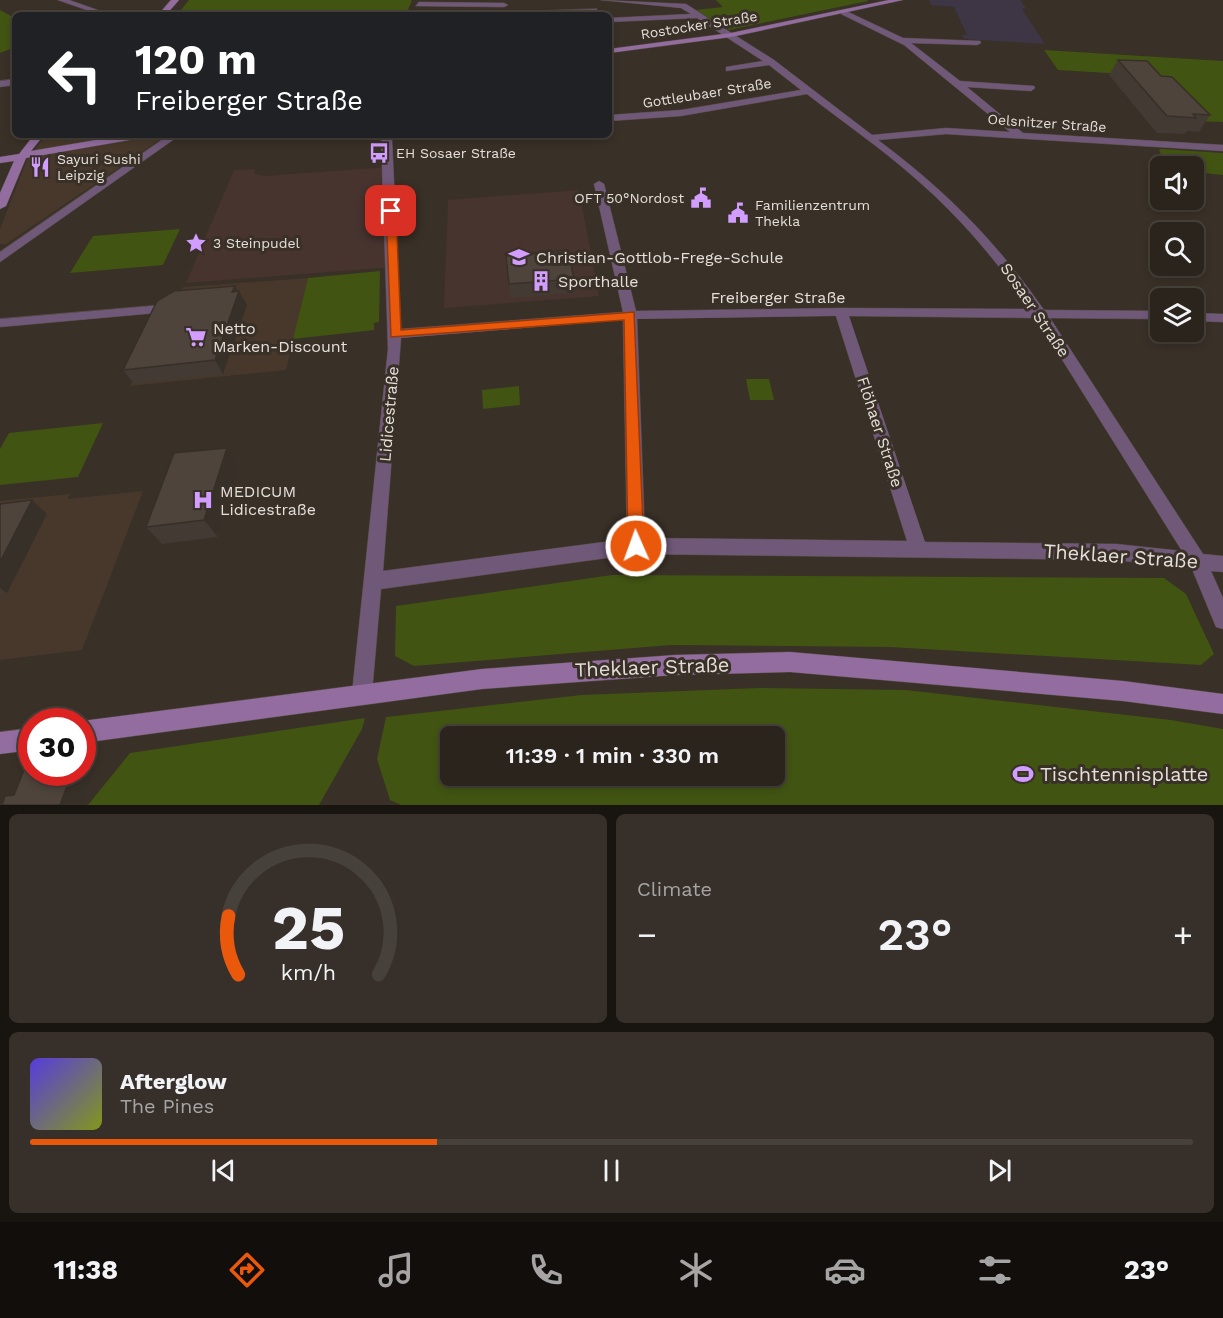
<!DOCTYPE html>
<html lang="en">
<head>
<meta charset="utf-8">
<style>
	:root { --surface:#2b241d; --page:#37302a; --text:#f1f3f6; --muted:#a6a4a4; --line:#47413b; --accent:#ea580c }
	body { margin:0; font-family:"Work Sans",sans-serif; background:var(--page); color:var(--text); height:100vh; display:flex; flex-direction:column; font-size:22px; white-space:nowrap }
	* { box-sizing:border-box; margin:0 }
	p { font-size:20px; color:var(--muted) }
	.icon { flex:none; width:33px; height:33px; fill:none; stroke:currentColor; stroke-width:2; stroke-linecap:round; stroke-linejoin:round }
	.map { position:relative; height:805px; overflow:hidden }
	.side { display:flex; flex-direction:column; gap:9px; padding:9px; background:#181410; flex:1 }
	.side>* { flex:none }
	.hud { position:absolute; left:12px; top:12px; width:600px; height:126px; border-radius:9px; box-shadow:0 3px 9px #0003,0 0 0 2px var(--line); background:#202124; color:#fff; overflow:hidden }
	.tools { position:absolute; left:1150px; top:156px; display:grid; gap:12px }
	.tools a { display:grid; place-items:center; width:54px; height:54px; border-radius:9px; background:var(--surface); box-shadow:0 3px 9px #0003,0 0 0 2px var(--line); font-size:30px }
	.speed { position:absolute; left:18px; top:708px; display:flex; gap:12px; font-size:30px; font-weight:700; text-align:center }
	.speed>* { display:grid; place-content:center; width:78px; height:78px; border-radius:50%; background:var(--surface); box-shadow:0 3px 9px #0003,0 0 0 2px var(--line); line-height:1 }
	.speed .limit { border:9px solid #d22; background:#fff; color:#111 }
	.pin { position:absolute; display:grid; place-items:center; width:51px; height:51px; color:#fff; margin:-26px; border-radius:12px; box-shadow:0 3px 9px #0006 }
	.me { position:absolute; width:66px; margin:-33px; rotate:358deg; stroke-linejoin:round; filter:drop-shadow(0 0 4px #0008) }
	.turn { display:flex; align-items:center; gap:21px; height:126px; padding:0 24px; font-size:27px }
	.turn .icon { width:78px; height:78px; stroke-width:2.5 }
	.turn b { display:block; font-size:42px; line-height:51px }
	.big { font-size:45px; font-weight:600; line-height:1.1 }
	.side .widget { flex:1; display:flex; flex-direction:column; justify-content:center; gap:9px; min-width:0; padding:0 21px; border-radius:9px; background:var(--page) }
	.side .dial { align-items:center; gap:0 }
	.dial svg { height:156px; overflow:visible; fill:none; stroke:var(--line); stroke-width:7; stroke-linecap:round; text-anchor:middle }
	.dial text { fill:var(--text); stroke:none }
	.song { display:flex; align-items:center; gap:18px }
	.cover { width:72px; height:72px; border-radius:9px; background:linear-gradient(135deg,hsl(250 70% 55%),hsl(70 70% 35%)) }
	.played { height:6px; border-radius:3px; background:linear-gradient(90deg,var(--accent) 35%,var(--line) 35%) }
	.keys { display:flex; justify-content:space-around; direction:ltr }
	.heat { display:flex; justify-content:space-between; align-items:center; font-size:33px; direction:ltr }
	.side .tiles { flex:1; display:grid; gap:9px; grid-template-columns:1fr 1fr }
	.widget:last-child { grid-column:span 2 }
	.trip { position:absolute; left:440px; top:726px; width:345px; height:60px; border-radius:9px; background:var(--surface); box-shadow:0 3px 9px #0003,0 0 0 2px var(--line); font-weight:600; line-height:60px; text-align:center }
	.tabs { display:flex; height:96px; justify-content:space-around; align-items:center; background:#110e0c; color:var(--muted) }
	.tabs .icon { width:42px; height:42px }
	.tabs .selected { color:var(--accent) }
	.tabs b { font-size:27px; color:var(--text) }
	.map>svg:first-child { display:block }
</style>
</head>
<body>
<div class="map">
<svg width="1223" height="805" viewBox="0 0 1223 805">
	<rect width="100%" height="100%" fill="#393027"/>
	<!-- built -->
	<path fill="#47382b" d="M46,135H167L6,244H0V229L27,160Z
		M308,278L286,370L130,386L171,298L180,294L183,287Z
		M143,491L82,650L0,660V501L70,494L68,499Z"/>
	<!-- industrial -->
	<path fill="#3e3545" d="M929,0H1020L1026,8L1022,9L1045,44L964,39L962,35H967L954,7L931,5Z"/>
	<!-- education -->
	<path fill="#48342f" d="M389,167L393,267L186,283L234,170L255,169V174L264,176Z
		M579,190L599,296L444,308L448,200Z"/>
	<!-- green -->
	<path fill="#415412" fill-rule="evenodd" d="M189,0H412L406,15H177Z
		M716,0H867L868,1L729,30L696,10L723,7Z
		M0,10L15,18V47L0,53Z
		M1044,50L1223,61V122L1196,121L1141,75L1058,70Z
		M1161,149L1223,153V175L1194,172V166C1177,166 1166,167 1159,150Z
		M180,229L163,265L70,273L93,236Z
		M380,271L379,322L374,323V330L293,339L308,278Z
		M746,379H769L774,400H750Z
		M519,386L520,405L483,409L482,390Z
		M103,423L78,477L0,485V449L9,433Z
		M612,575L1164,578L1186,594L1214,654L1201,665L890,647L671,645L414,666L395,656L396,606Z
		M759,688L906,690L1171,720L1223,729V805H401L390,800L377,759L386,717L581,695ZM774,736V776H450V736Z
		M365,718L362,729L319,805H88L130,753Z"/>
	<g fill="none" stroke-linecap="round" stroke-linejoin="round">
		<!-- street casing -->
		<g stroke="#554c43" stroke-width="1">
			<path id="street" d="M58,0H69L112,15H101Z
				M601,0L686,4L774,60L872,135L946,128L1010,132L904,45L841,14L844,10L903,38L980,41L981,43L977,45L911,43L960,81L1034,86L1035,88L1031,91L967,87L1023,133L1223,145V151L946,134L878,140C946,191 995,240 1044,310L1161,311V319L1050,318L1203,554L1223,556V572L1211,571L1223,598V629L1216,627L1192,569L1116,560L636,554L381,589L372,693L369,700L362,703L355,700L352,693L388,349L381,135H413L392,140L401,329L623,312L594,184L599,181L604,184L636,311L841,308L1030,309C997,261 960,217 916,179C881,148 843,122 807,94L681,116L609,121V115L681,110L801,90L769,65L726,71V67L763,61L697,18L609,22V18L691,14L681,8ZM836,316L907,541L645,538L637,319ZM849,316L1036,318L1182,551L1116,544L925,542ZM623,320L627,539L383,571L401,338Z
				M419,2L504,3L508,5L504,7L416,6Z
				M597,9L594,13L501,14L505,12Z
				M15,79V85L0,87V81Z
				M169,135H180L0,262V252Z
				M162,305L169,309L167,312L0,327V319Z
				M1194,313L1223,314V322L1194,321Z"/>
		</g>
		<!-- secondary casing -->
		<g stroke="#554c43" stroke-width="1">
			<path id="secondary" d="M171,0H179L166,15H158Z
				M889,0H903L731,37L609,53V49L731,33Z
				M34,135H44L31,151L125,135H146L141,138L26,158L6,206L0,209V193L14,161L0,163V157L19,154Z
				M790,652L1123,681L1223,694V714L1123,701L790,672L675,675L482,689L82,743V721L482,669L675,655Z
				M32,728V750L0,754V732Z"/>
		</g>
		<!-- street -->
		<use href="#street" fill="#705879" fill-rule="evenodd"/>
		<!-- secondary -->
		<use href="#secondary" fill="#936da0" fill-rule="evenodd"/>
	</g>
	<!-- wall -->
	<path fill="#433a33" d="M1118,60L1161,76L1210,115L1199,132L1187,131L1185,134L1157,133L1109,75Z
		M574,279V293L511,298L509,284Z
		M237,291L247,305L223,374L134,384L123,370Z
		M227,448L239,466L218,537L162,544L146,527Z
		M32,500L47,514L7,593L0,594V504Z"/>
	<!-- shaded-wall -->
	<path fill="#373029" d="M235,286L239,293V291L247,305L223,374L215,360Z
		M227,448L239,466L218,537L204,520Z
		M32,500L47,514L7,593L0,588V562Z
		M82,755L96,761L81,805H60L72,772H82Z"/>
	<!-- building -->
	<path fill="#4e443b" stroke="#373029" stroke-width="1.5" d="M1118,60L1147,61L1161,76L1172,77L1210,115L1193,114L1196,118L1167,116Z
		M568,250L574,279L509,284L506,256Z
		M235,286L232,292L239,291L215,360L123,370L157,301L174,291Z
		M227,448L204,520L146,527L174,453Z
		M32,500L0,562V504Z
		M28,760H32V772H72L60,805H2L5,796L14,795Z"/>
	<!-- route -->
	<path fill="#ea580c" stroke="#983908" stroke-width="1.5" d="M391,208L396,211L401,330L634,312L644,546L642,551L636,553L630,551L628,546L624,320L391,337L386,211Z"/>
	<!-- icons -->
	<defs>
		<g id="bus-bare" transform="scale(1.62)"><path d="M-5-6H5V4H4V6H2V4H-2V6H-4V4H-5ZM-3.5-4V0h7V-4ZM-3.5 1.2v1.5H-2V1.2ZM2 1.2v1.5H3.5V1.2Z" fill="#d19dfe" stroke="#393027" stroke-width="2.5" paint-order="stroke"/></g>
		<g id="restaurant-bare" transform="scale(1.62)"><path d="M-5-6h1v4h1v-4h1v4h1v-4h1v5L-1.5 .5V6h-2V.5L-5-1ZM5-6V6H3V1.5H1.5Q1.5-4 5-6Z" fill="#d19dfe" stroke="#393027" stroke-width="2.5" paint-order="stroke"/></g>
		<g id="civic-bare" transform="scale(1.62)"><path d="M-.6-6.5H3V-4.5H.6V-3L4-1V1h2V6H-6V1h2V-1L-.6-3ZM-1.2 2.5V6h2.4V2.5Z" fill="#d19dfe" stroke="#393027" stroke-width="2.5" paint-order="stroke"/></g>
		<g id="sight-bare" transform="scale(1.62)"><path d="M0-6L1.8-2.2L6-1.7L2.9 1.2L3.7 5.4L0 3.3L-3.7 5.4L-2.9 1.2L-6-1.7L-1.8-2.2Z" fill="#d19dfe" stroke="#393027" stroke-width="2.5" paint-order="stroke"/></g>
		<g id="school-bare" transform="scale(1.62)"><path d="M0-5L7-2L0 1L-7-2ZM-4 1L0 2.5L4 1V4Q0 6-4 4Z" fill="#d19dfe" stroke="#393027" stroke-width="2.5" paint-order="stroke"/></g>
		<g id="building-bare" transform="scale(1.62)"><path d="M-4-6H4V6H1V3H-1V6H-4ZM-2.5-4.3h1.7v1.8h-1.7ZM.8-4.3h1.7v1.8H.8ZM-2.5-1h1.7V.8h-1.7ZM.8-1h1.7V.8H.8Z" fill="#d19dfe" stroke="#393027" stroke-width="2.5" paint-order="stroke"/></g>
		<g id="supermarket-bare" transform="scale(1.62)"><path d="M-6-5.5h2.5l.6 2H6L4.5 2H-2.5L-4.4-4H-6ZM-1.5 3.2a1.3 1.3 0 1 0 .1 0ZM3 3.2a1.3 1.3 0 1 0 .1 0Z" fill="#d19dfe" stroke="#393027" stroke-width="2.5" paint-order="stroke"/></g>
		<g id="hospital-bare" transform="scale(1.62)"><path d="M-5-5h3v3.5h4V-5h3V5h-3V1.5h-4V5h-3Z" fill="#d19dfe" stroke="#393027" stroke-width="2.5" paint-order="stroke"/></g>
		<g id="stadium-bare" transform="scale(1.62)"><path d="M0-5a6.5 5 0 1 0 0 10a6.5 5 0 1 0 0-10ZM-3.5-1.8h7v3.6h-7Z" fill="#d19dfe" stroke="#393027" stroke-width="2.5" paint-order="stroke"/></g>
	</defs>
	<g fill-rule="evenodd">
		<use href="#bus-bare" x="379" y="153"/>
		<use href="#restaurant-bare" x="40" y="167"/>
		<use href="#civic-bare" x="701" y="198"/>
		<use href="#civic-bare" x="738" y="213"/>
		<use href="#sight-bare" x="196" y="243"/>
		<use href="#school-bare" x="519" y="257"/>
		<use href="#building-bare" x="541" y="281"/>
		<use href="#supermarket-bare" x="196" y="337"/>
		<use href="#hospital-bare" x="203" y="500"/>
		<use href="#stadium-bare" x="1023" y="774"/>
	</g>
	<g text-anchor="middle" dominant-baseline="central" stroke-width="6" stroke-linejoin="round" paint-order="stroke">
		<!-- far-street labels -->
		<g font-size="14" fill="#e5dfd9" stroke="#393027">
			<text transform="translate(699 25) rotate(-9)">Rostocker Straße</text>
			<text transform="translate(707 93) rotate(-9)">Gottleubaer Straße</text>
			<text transform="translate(1047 123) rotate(4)">Oelsnitzer Straße</text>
		</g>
		<!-- far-poi labels -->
		<g font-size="14" fill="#e5dfd9" stroke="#393027" text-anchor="start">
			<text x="396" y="153">EH Sosaer Straße</text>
			<text x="57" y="159">Sayuri Sushi<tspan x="57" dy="16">Leipzig</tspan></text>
			<text x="684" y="198" text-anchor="end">OFT 50°Nordost</text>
			<text x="755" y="205">Familienzentrum<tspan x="755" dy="16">Thekla</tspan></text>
			<text x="213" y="243">3 Steinpudel</text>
		</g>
		<!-- poi labels -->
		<g font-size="16" fill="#e5dfd9" stroke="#393027" text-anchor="start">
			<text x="536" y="257">Christian-Gottlob-Frege-Schule</text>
			<text x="558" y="281">Sporthalle</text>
			<text x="213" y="328">Netto<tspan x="213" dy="18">Marken-Discount</tspan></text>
			<text x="220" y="491">MEDICUM<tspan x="220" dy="18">Lidicestraße</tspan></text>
		</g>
		<!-- street labels -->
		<g font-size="16" fill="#e5dfd9" stroke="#393027">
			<text x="778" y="297">Freiberger Straße</text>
			<text transform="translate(1035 310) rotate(56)">Sosaer Straße</text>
			<text transform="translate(389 414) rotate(-85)">Lidicestraße</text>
			<text transform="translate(880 432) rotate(72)">Flöhaer Straße</text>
		</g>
		<!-- near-street labels -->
		<g font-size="20" fill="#e5dfd9" stroke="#393027">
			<text transform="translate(1121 556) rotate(4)">Theklaer Straße</text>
			<text transform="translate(652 667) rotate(-2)">Theklaer Straße</text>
		</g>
		<!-- near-poi labels -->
		<g font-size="20" fill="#e5dfd9" stroke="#393027" text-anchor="start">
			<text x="1040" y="774">Tischtennisplatte</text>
		</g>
	</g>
</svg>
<div class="tools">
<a><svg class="icon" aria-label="sound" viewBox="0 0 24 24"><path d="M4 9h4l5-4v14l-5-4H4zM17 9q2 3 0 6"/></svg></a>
<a><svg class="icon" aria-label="search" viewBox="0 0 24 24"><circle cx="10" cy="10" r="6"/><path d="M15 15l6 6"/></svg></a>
<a><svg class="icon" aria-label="layers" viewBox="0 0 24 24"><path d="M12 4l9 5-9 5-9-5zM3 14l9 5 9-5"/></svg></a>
</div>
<div class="speed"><div class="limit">30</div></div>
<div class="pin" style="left:391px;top:211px;background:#d93025"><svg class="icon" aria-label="arrive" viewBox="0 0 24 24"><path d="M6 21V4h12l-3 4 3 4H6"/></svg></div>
<svg class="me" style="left:636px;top:546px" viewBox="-20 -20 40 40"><circle r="17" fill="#ea580c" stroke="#fff" stroke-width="3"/><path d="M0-11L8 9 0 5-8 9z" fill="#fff"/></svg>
<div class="trip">11:39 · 1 min · 330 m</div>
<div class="hud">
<div class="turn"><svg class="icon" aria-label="left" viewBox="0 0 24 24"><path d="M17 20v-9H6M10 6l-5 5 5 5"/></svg><div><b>120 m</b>Freiberger Straße</div></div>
</div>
</div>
<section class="side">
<div class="tiles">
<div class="widget dial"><svg viewBox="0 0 100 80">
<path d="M14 69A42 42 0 1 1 86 69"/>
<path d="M14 69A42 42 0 0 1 9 39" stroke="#ea580c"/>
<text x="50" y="56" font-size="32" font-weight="700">25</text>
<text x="50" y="72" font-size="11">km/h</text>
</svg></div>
<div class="widget"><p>Climate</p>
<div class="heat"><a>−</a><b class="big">23°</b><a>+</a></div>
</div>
<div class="widget">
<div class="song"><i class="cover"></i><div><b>Afterglow</b><p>The Pines</p></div></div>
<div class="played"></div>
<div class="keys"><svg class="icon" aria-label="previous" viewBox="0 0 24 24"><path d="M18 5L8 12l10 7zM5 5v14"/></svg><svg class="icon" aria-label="pause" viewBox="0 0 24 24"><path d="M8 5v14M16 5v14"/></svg><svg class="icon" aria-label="next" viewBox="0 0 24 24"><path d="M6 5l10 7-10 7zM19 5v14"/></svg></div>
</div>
</div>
</section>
<nav class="tabs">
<b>11:38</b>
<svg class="icon selected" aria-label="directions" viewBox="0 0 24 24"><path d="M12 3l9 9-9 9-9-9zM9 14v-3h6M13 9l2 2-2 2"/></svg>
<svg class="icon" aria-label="music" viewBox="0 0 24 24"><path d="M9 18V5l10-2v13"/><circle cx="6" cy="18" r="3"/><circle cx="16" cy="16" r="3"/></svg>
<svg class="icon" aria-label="phone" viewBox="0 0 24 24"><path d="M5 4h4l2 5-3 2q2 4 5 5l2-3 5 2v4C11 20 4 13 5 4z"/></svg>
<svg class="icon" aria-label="climate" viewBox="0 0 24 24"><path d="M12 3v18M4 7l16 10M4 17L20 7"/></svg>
<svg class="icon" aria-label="car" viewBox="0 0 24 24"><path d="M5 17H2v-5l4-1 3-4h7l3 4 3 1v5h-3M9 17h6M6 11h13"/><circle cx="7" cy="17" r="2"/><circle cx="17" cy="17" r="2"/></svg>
<svg class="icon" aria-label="filters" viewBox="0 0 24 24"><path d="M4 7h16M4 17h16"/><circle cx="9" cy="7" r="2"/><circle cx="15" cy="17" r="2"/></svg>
<b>23°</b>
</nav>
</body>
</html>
